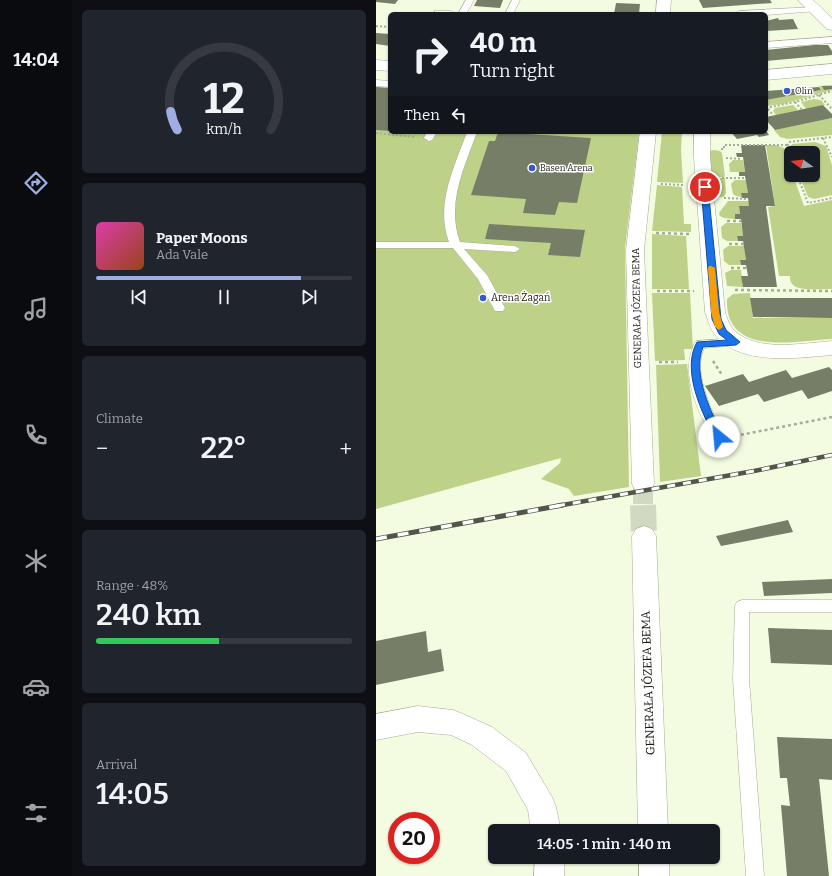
<!DOCTYPE html>
<html lang="en">
<head>
<meta charset="utf-8">
<style>
	:root { --surface:#171b24; --page:#20242c; --text:#f1f3f6; --muted:#9ea1a6; --line:#363941; --accent:#9eade2 }
	body { margin:0; font-family:Bitter,serif; background:var(--page); color:var(--text); height:100vh; display:flex; flex-direction:column; font-size:15px; white-space:nowrap }
	* { box-sizing:border-box; margin:0 }
	p { font-size:13px; color:var(--muted) }
	.icon { flex:none; width:22px; height:22px; fill:none; stroke:currentColor; stroke-width:2; stroke-linecap:round; stroke-linejoin:round }
	.map { position:relative; flex:1; overflow:hidden }
	.panel { display:flex; flex-direction:column; gap:10px; padding:10px; background:#0d0f14; width:304px }
	.panel>* { flex:none }
	.top-card { position:absolute; left:12px; top:12px; width:380px; height:122px; border-radius:6px; box-shadow:0 1px 3px #0004; background:#171b24; color:var(--text); overflow:hidden }
	.needle { width:26px; rotate:285deg }
	.buttons { position:absolute; left:408px; top:146px; display:grid; gap:8px }
	.buttons a { display:grid; place-items:center; width:36px; height:36px; border-radius:6px; background:var(--surface); box-shadow:0 1px 3px #0004; font-size:20px }
	.speed { position:absolute; left:12px; top:812px; display:flex; gap:8px; font-size:20px; font-weight:700; text-align:center }
	.speed>* { display:grid; place-content:center; width:52px; height:52px; border-radius:50%; background:var(--surface); box-shadow:0 1px 3px #0004; line-height:1 }
	.speed .limit { border:6px solid #d22; background:#fff; color:#111 }
	.pin { position:absolute; display:grid; place-items:center; width:34px; height:34px; color:#fff; margin:-17px; border:2px solid #fff; border-radius:50%; box-shadow:0 1px 4px #0007 }
	.me { position:absolute; width:44px; margin:-22px; rotate:332deg; stroke-linejoin:round; filter:drop-shadow(0 0 3px #0008) }
	.turn { display:flex; align-items:center; gap:14px; height:84px; padding:0 16px; font-size:18px }
	.turn .icon { width:52px; height:52px; stroke-width:2.5 }
	.turn b { display:block; font-size:28px; line-height:34px }
	.then { display:flex; align-items:center; height:38px; padding:0 16px; background:#0003; gap:8px; font-size:15px }
	.big { font-size:30px; font-weight:600; line-height:1.1 }
	.panel .tile { flex:1; display:flex; flex-direction:column; justify-content:center; gap:6px; min-width:0; padding:0 14px; border-radius:6px; background:var(--page) }
	.panel .dial { align-items:center; gap:0 }
	.dial svg { height:104px; overflow:visible; fill:none; stroke:var(--line); stroke-width:7; stroke-linecap:round; text-anchor:middle }
	.dial text { fill:var(--text); stroke:none }
	.song { display:flex; align-items:center; gap:12px }
	.cover { width:48px; height:48px; border-radius:6px; background:linear-gradient(135deg,hsl(320 70% 55%),hsl(20 70% 35%)) }
	.played { height:4px; border-radius:2px; background:linear-gradient(90deg,var(--accent) 80%,var(--line) 80%) }
	.keys { display:flex; justify-content:space-around; direction:ltr }
	.heat { display:flex; justify-content:space-between; align-items:center; font-size:22px; direction:ltr }
	.charge { height:6px; border-radius:3px; background:linear-gradient(90deg,#34c759 48%,var(--line) 0) }
	.trip { position:absolute; left:112px; top:824px; width:232px; height:40px; border-radius:6px; background:var(--surface); box-shadow:0 1px 3px #0004; font-weight:600; line-height:40px; text-align:center }
	main { display:flex; flex:1; min-height:0 }
	.menu { display:flex; flex-direction:column; width:72px; justify-content:space-around; align-items:center; background:#090b0e; color:var(--muted) }
	.menu .icon { width:28px; height:28px }
	.menu .current { color:var(--accent) }
	.menu b { font-size:18px; color:var(--text) }
	.map>svg:first-child { display:block }
</style>
</head>
<body>
<main>
<nav class="menu">
<b>14:04</b>
<svg class="icon current" aria-label="directions" viewBox="0 0 24 24"><path d="M12 3l9 9-9 9-9-9zM9 14v-3h6M13 9l2 2-2 2"/></svg>
<svg class="icon" aria-label="music" viewBox="0 0 24 24"><path d="M9 18V5l10-2v13"/><circle cx="6" cy="18" r="3"/><circle cx="16" cy="16" r="3"/></svg>
<svg class="icon" aria-label="phone" viewBox="0 0 24 24"><path d="M5 4h4l2 5-3 2q2 4 5 5l2-3 5 2v4C11 20 4 13 5 4z"/></svg>
<svg class="icon" aria-label="climate" viewBox="0 0 24 24"><path d="M12 3v18M4 7l16 10M4 17L20 7"/></svg>
<svg class="icon" aria-label="car" viewBox="0 0 24 24"><path d="M5 17H2v-5l4-1 3-4h7l3 4 3 1v5h-3M9 17h6M6 11h13"/><circle cx="7" cy="17" r="2"/><circle cx="17" cy="17" r="2"/></svg>
<svg class="icon" aria-label="filters" viewBox="0 0 24 24"><path d="M4 7h16M4 17h16"/><circle cx="9" cy="7" r="2"/><circle cx="15" cy="17" r="2"/></svg>
</nav>
<section class="panel">
<div class="tile dial"><svg viewBox="0 0 100 80">
<path d="M14 69A42 42 0 1 1 86 69"/>
<path d="M14 69A42 42 0 0 1 9 55" stroke="#9eade2"/>
<text x="50" y="56" font-size="32" font-weight="700">12</text>
<text x="50" y="72" font-size="11">km/h</text>
</svg></div>
<div class="tile">
<div class="song"><i class="cover"></i><div><b>Paper Moons</b><p>Ada Vale</p></div></div>
<div class="played"></div>
<div class="keys"><svg class="icon" aria-label="previous" viewBox="0 0 24 24"><path d="M18 5L8 12l10 7zM5 5v14"/></svg><svg class="icon" aria-label="pause" viewBox="0 0 24 24"><path d="M8 5v14M16 5v14"/></svg><svg class="icon" aria-label="next" viewBox="0 0 24 24"><path d="M6 5l10 7-10 7zM19 5v14"/></svg></div>
</div>
<div class="tile"><p>Climate</p>
<div class="heat"><a>−</a><b class="big">22°</b><a>+</a></div>
</div>
<div class="tile"><p>Range · 48%</p><b class="big">240 km</b><div class="charge"></div></div>
<div class="tile"><p>Arrival</p><b class="big">14:05</b></div>
</section>
<div class="map">
<svg width="456" height="876" viewBox="0 0 456 876">
	<rect width="100%" height="100%" fill="#f3fbe1"/>
	<!-- green -->
	<path fill="#bed189" d="M456,85V90L407,104L390,106V100L445,90L443,86Z
		M0,87L14,88V132H263L249,248L253,487L198,496L193,489L165,479L184,463L185,458L0,509Z
		M438,99L445,100L449,105L430,109L425,102Z
		M417,105L422,110L400,115L397,111L399,108Z
		M456,118V135L412,139L404,137L398,130Z
		M286,132H306L305,150L307,183L281,182Z
		M439,142L450,146L456,165V195L438,199L432,197L423,175H437V153H415V154L413,149L416,144Z
		M390,145H400L408,148L415,168V175H417L428,206L456,200V289C447,289 423,291 417,285C414,282 414,279 414,276H403L392,207L399,206Z
		M338,150L344,151L346,153L349,177H334L333,151Z
		M357,160H367L369,172H354L353,164Z
		M335,178H349L350,193L348,197L336,196Z
		M359,180H370L372,193H366V197L360,196L357,194L355,184Z
		M281,185L306,187L308,224H315V232L276,231Z
		M352,201H373V206H363L364,214H359V219L348,218L344,216L343,213Z
		M350,223H365L367,236H361L362,241H351L346,238L345,227Z
		M276,234L310,236L313,289H276Z
		M352,246H368L370,260H364L365,265H353L348,261L347,250Z
		M355,270H365L367,287L351,286L349,273Z
		M276,293H314L317,349H308L309,360L279,361Z
		M374,293L377,318H456V339C419,341 349,357 351,299L357,294Z
		M311,364L325,476L284,482L280,365Z"/>
	<!-- building -->
	<path fill="#777e67" d="M0,0H22L19,4L0,2Z
		M101,0H127L124,8L98,6Z
		M323,0H394L396,3L327,8Z
		M240,3L264,4L263,14H238Z
		M402,18L403,20L417,19L422,29L390,31V21Z
		M0,33L14,34V46L0,44Z
		M438,45H452L456,51V55L390,61V50Z
		M446,86H456V89L448,90Z
		M0,87L14,88V131L0,130Z
		M443,87L445,90L390,100V91Z
		M447,105L456,114V118L399,130L390,120V117Z
		M122,132L215,138L201,203L183,202L179,215L147,213L150,199L95,195L113,141H119Z
		M355,132H391L393,135L383,137L381,135L361,139Z
		M365,145H389L399,206H390L401,287H367L365,276H372L370,265H365L364,260H370L367,241H362L361,236H367L365,219H359V214H364L363,206H373L372,198H366L365,193H372L369,176H363V172H369L367,157H361L360,153H366Z
		M113,224L209,230L204,257L172,255L175,243L109,239Z
		M374,298H456V318L377,317Z
		M453,367L456,370V391L432,399L426,390L388,402L382,394L343,406L329,386L367,374L373,382L410,370L416,378Z
		M412,520L417,532L345,546L340,536Z
		M456,579V593L388,596L386,582Z
		M392,628L456,630V665L395,663Z
		M50,631L52,652L65,649L68,671L0,685V641Z
		M401,737L456,739V780L443,779L453,876H411L405,805L414,806L411,778H404Z"/>
	<g fill="none" stroke-linecap="round" stroke-linejoin="round">
		<!-- street-tunnel-far1 -->
		<path stroke="#d2d9c2" stroke-width="20" stroke-dasharray="20 10" stroke-linecap="butt" d="M267,484V506"/>
		<!-- street-tunnel -->
		<path stroke="#d2d9c2" stroke-width="26" stroke-dasharray="26 13" stroke-linecap="butt" d="M267,505L268,536"/>
		<!-- lane casing -->
		<g stroke="#a5ac94" stroke-width="1">
			<path id="lane" d="M90,0H98L90,14H82Z
				M136,0H144L137,14H129Z
				M438,7H441L442,9L441,11L390,15L359,14L363,11Z
				M59,11H75L79,14H59Z
				M456,37V43L390,48V42Z
				M0,80L14,81V87L0,86Z
				M51,132H61L56,140L53,141L48,138Z
				M91,132H101C88,168 70,204 84,242L139,246L144,249L139,252L88,249L111,275L129,308L127,311H119L102,279L77,248H0V242H73C59,204 78,168 91,132Z
				M360,338L364,339L366,342L364,345L328,348C316,374 337,414 349,437L348,440L343,442L338,440C322,413 302,371 320,341Z
				M366,600H456V612H373V679L388,876H370L357,679L359,606L361,602Z"/>
		</g>
		<!-- street casing -->
		<g stroke="#a5ac94" stroke-width="1">
			<path id="street" d="M281,0H295L294,14H280Z
				M422,0H437L456,18V30L451,29Z
				M0,60L14,61V71L0,70Z
				M456,64V74L390,80V70Z
				M264,132H280L268,250L278,484L275,490L267,493L259,490L256,484L250,250Z
				M318,132H334V157L349,312C352,321 355,330 364,335C387,351 430,343 456,341V355C420,358 361,367 337,332C333,326 332,319 329,312L318,157Z
				M268,526L276,529L280,536L292,831H262L256,536L260,529Z
				M42,706L77,710L87,714L116,727L150,753L176,797L180,807L185,831H155L152,810L130,771L96,745L75,735L42,732L0,740V714Z
				M159,857H189L188,876H158Z
				M263,857H293V876H263Z"/>
		</g>
		<!-- path-far1 -->
		<path stroke="#a6ac98" stroke-width="2" stroke-dasharray="2 2" stroke-linecap="butt" d="M0,26L14,27
			M443,95L456,109
			M419,102L426,110
			M390,108L419,102L456,91
			M392,109L398,116
			M0,133L39,137
			M447,138L456,157
			M345,149H348V145H411
			M350,158L366,159
			M415,161L411,147L413,142L456,137
			M421,175L432,203L456,198
			M346,178H369
			M285,184L307,185
			M348,198L372,199"/>
		<!-- path -->
		<path stroke="#a6ac98" stroke-width="2.5" stroke-dasharray="3 3" stroke-linecap="butt" d="M351,221H365
			M280,233L313,234
			M353,244H368
			M355,268H371
			M359,290L456,291
			M281,291H318
			M337,361L346,375
			M283,362H302
			M359,436L456,417"/>
		<!-- lane -->
		<use href="#lane" fill="#fff" fill-rule="evenodd"/>
		<!-- street -->
		<use href="#street" fill="#fff" fill-rule="evenodd"/>
		<!-- rail-far1 casing -->
		<g stroke="#525649" stroke-width="4.5">
			<path id="rail-far1" d="M181,506L378,471L456,455"/>
		</g>
		<!-- rail casing -->
		<g stroke="#525649" stroke-width="5">
			<path id="rail" d="M0,539L187,505"/>
		</g>
		<!-- rail-far1 -->
		<use href="#rail-far1" stroke="#fff" stroke-width="3" stroke-dasharray="8" stroke-linecap="butt"/>
		<!-- rail -->
		<use href="#rail" stroke="#fff" stroke-width="3.5" stroke-dasharray="11" stroke-linecap="butt"/>
	</g>
	<!-- route -->
	<path fill="#1a73e8" stroke="#114b97" d="M329,185L332,187L345,319L350,330L364,342L360,345L327,347C316,374 335,413 348,437L343,440L340,439C326,414 305,370 321,342L351,340L343,334L336,319L325,187Z"/>
	<!-- slow -->
	<path fill="#f59e0b" d="M333,266H335L339,268L343,312L347,327L343,330L339,327L335,312L332,268Z"/>
	<!-- markers -->
	<g fill="#3858c9" stroke="#fff" stroke-width="1.5">
		<circle cx="411" cy="91" r="4"/>
		<circle cx="156" cy="168" r="4"/>
		<circle cx="107" cy="298" r="4"/>
	</g>
	<g text-anchor="middle" dominant-baseline="central" stroke-width="3" stroke-linejoin="round" paint-order="stroke">
		<!-- far-poi labels -->
		<g font-size="9" fill="#191b12" stroke="#fff" text-anchor="start">
			<text x="419" y="91">Olin</text>
			<text x="164" y="168">Basen Arena</text>
		</g>
		<!-- poi labels -->
		<g font-size="10" fill="#191b12" stroke="#fff" text-anchor="start">
			<text x="115" y="298">Arena Żagań</text>
		</g>
		<!-- street labels -->
		<g font-size="10" fill="#191b12" stroke="#fff">
			<text transform="translate(261 308) rotate(-91)">GENERAŁA JÓZEFA BEMA</text>
		</g>
		<!-- near-street labels -->
		<g font-size="12" fill="#191b12" stroke="#fff">
			<text transform="translate(272 683) rotate(-92)">GENERAŁA JÓZEFA BEMA</text>
		</g>
	</g>
</svg>
<div class="buttons">
<a><svg class="needle" viewBox="-14 -14 28 28"><path d="M0-13l5 13h-10z" fill="#e53935"/><path d="M0 13l5-13h-10z" fill="#9ea1a6"/></svg></a>
</div>
<div class="speed"><div class="limit">20</div></div>
<div class="pin" style="left:329px;top:187px;background:#d93025"><svg class="icon" aria-label="arrive" viewBox="0 0 24 24"><path d="M6 21V4h12l-3 4 3 4H6"/></svg></div>
<svg class="me" style="left:343px;top:437px" viewBox="-20 -20 40 40"><circle r="19" fill="#fff"/><path d="M0-13L10 11 0 6-10 11z" fill="#1a73e8"/></svg>
<div class="trip">14:05 · 1 min · 140 m</div>
<div class="top-card">
<div class="turn"><svg class="icon" aria-label="right" viewBox="0 0 24 24"><path d="M7 20v-9h11M14 6l5 5-5 5"/></svg><div><b>40 m</b>Turn right</div></div>
<div class="then">Then<svg class="icon" aria-label="left" viewBox="0 0 24 24"><path d="M17 20v-9H6M10 6l-5 5 5 5"/></svg></div>
</div>
</div>
</main>
</body>
</html>
